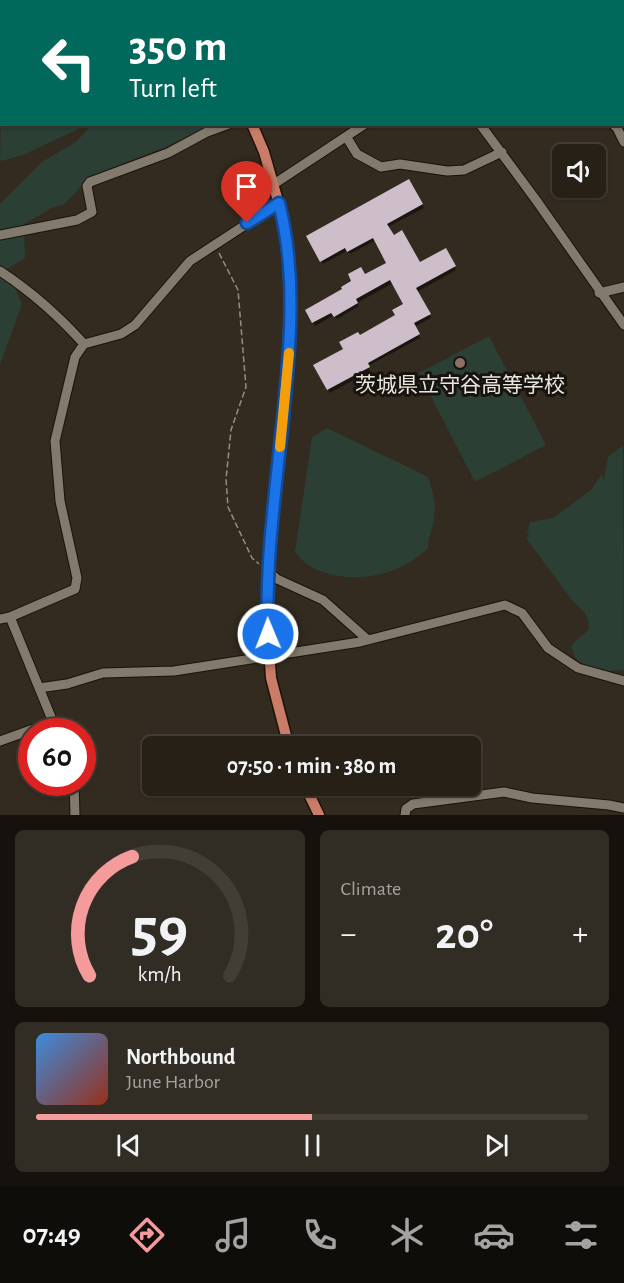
<!DOCTYPE html>
<html lang="en">
<head>
<meta charset="utf-8">
<style>
	:root { --surface:#262017; --page:#322d24; --text:#f1f3f6; --muted:#a4a3a1; --line:#423e36; --accent:#f59b9c }
	body { margin:0; font-family:"Alegreya Sans","Noto Sans JP",sans-serif; background:var(--page); color:var(--text); height:100vh; display:flex; flex-direction:column; font-size:22px; white-space:nowrap }
	* { box-sizing:border-box; margin:0 }
	p { font-size:20px; color:var(--muted) }
	.icon { flex:none; width:33px; height:33px; fill:none; stroke:currentColor; stroke-width:2; stroke-linecap:round; stroke-linejoin:round }
	.map { position:relative; height:815px; overflow:hidden }
	.details { display:flex; flex-direction:column; gap:15px; padding:15px; background:#15120d; flex:1 }
	.details>* { flex:none }
	.banner { position:absolute; left:0px; top:0px; width:624px; height:126px; box-shadow:0 2px 4px #0004,0 0 0 2px var(--line); background:#00695c; color:#fff; overflow:hidden }
	.fabs { position:absolute; left:552px; top:144px; display:grid; gap:12px }
	.fabs a { display:grid; place-items:center; width:54px; height:54px; border-radius:9px; background:var(--surface); box-shadow:0 2px 4px #0004,0 0 0 2px var(--line); font-size:30px }
	.speed { position:absolute; left:18px; top:718px; display:flex; gap:12px; font-size:30px; font-weight:700; text-align:center }
	.speed>* { display:grid; place-content:center; width:78px; height:78px; border-radius:50%; background:var(--surface); box-shadow:0 2px 4px #0004,0 0 0 2px var(--line); line-height:1 }
	.speed .limit { border:9px solid #d22; background:#fff; color:#111 }
	.pin { position:absolute; display:grid; place-items:center; width:51px; height:51px; color:#fff; margin:-62px -26px; border-radius:50% 50% 50% 0; rotate:-45deg; box-shadow:0 0 6px #0007 }
	.pin .icon { rotate:45deg }
	.me { position:absolute; width:66px; margin:-33px; rotate:359deg; stroke-linejoin:round; filter:drop-shadow(0 0 4px #0008) }
	.turn { display:flex; align-items:center; gap:21px; height:126px; padding:0 30px; font-size:27px }
	.turn .icon { width:78px; height:78px; stroke-width:2.5 }
	.turn b { display:block; font-size:42px; line-height:51px }
	.big { font-size:45px; font-weight:700; line-height:1.1 }
	.details .tile { flex:1; display:flex; flex-direction:column; justify-content:center; gap:9px; min-width:0; padding:0 21px; border-radius:9px; background:var(--page) }
	.details .dial { align-items:center; gap:0 }
	.dial svg { height:156px; overflow:visible; fill:none; stroke:var(--line); stroke-width:7; stroke-linecap:round; text-anchor:middle }
	.dial text { fill:var(--text); stroke:none }
	.song { display:flex; align-items:center; gap:18px }
	.cover { width:72px; height:72px; border-radius:9px; background:linear-gradient(135deg,hsl(210 70% 55%),hsl(10 70% 35%)) }
	.played { height:6px; border-radius:3px; background:linear-gradient(90deg,var(--accent) 50%,var(--line) 50%) }
	.keys { display:flex; justify-content:space-around; direction:ltr }
	.heat { display:flex; justify-content:space-between; align-items:center; font-size:33px; direction:ltr }
	.details .tiles { flex:1; display:grid; gap:15px; grid-template-columns:1fr 1fr }
	.tile:last-child { grid-column:span 2 }
	.trip { position:absolute; left:142px; top:736px; width:339px; height:60px; border-radius:9px; background:var(--surface); box-shadow:0 2px 4px #0004,0 0 0 2px var(--line); font-weight:700; line-height:60px; text-align:center }
	.tab-bar { display:flex; height:96px; justify-content:space-around; align-items:center; background:#0f0d09; color:var(--muted) }
	.tab-bar .icon { width:42px; height:42px }
	.tab-bar .on { color:var(--accent) }
	.tab-bar b { font-size:27px; color:var(--text) }
	.map>svg:first-child { display:block }
</style>
</head>
<body>
<div class="map">
<svg width="624" height="815" viewBox="0 0 624 815">
	<rect width="100%" height="100%" fill="#332b1f"/>
	<!-- green -->
	<path fill="#2b3f35" d="M1,114L2,124L211,125L163,148L90,177L63,205L54,207L24,224L25,258L7,269L22,304L0,365V204L42,162L76,142L88,129L85,126L25,154L2,161L0,160Z
		M489,336L546,445L475,482L419,373Z
		M327,428L428,477C434,494 437,506 433,524C431,533 428,538 428,548C399,578 344,587 308,565C303,562 299,556 295,552L312,437Z
		M623,445L624,670L591,672L575,657L571,646L589,629C589,617 584,609 574,603L526,538L529,535L527,532L530,522L553,518L591,490L601,475L604,479L608,457Z"/>
	<!-- shadow -->
	<path fill="#0007" d="M409,181L424,208L388,227L393,237L419,264L445,250L456,270L417,292L431,318L414,327L420,338L368,366L370,371L330,393L315,366L345,349L359,337L397,316L405,304L393,283L357,303L359,306L337,319L334,315L315,326L307,311L388,263L376,240L350,254L347,251L323,264L308,236Z"/>
	<!-- building -->
	<path fill="#cdbeca" d="M409,179L423,204L387,224L394,235L402,230L420,262L446,248L456,266L416,288L431,314L414,323L420,334L368,363L370,367L327,390L313,365L343,349L339,342L358,332L360,335L395,315L392,310L403,304L390,280L356,299L358,303L334,317L331,313L312,323L305,310L342,289L341,287L351,281L348,274L361,267L365,274L386,263L373,238L347,252L345,248L320,262L306,236Z"/>
	<g fill="none" stroke-linecap="round" stroke-linejoin="round">
		<!-- minor casing -->
		<g stroke="#1a1308" stroke-width="11">
			<path id="minor" d="M6,0L7,2
				M132,2L134,0
				M151,2L153,0
				M379,2L385,0
				M479,2L480,0
				M622,47L624,48
				M480,124L536,200L624,325
				M613,124L617,128L624,142
				M347,138L357,154L381,167L400,164L447,171L464,170L502,152
				M274,184L365,124
				M0,235L77,220L92,212L87,186L90,182L168,153L207,132L229,124
				M0,271C32,292 58,315 84,344
				M599,293L624,287
				M268,571L277,579L323,600L368,640
				M10,617L53,722L65,732
				M0,619L10,617L75,589L77,578L60,501L55,441L75,357L84,344L121,334L135,325L190,261L279,203
				M39,688L67,684L103,673L174,671L360,642L505,605L522,613L548,648L578,668L624,681
				M0,741L53,722
				M74,783L75,815
				M405,815L406,809L413,804L504,792L532,798L609,805L624,808"/>
		</g>
		<!-- major casing -->
		<g stroke="#1a1308" stroke-width="13">
			<path id="major" d="M0,80L2,79
				M252,124L264,152L282,215L290,279L291,326L268,571L267,619L271,678L289,747
				M305,786L319,815"/>
		</g>
		<!-- path -->
		<path stroke="#948d84" stroke-width="1.5" stroke-dasharray="6 3" stroke-linecap="butt" d="M66,0L67,2
			M219,253L238,290L246,387L231,430L226,479L228,507L252,558L259,564"/>
		<!-- minor -->
		<use href="#minor" stroke="#827a6c" stroke-width="9"/>
		<!-- major -->
		<use href="#major" stroke="#c97c67" stroke-width="10"/>
	</g>
	<g fill="none" stroke-linecap="round" stroke-linejoin="round">
		<!-- route casing -->
		<g stroke="#114b97" stroke-width="15">
			<path id="route" d="M247,223L279,203C296,270 291,338 284,407C277,482 265,558 268,634"/>
		</g>
		<!-- route -->
		<use href="#route" stroke="#1a73e8" stroke-width="10"/>
		<!-- slow -->
		<path stroke="#f59e0b" stroke-width="10" d="M280,447L289,353"/>
	</g>
	<!-- markers -->
	<circle fill="#8d6e63" stroke="#17140f" stroke-width="2" cx="460" cy="363" r="6"/>
	<g text-anchor="middle" dominant-baseline="central" stroke-width="6" stroke-linejoin="round" paint-order="stroke">
		<!-- poi labels -->
		<g font-size="21" fill="#eae5dd" stroke="#17140f">
			<text x="460" y="385">茨城県立守谷高等学校</text>
		</g>
	</g>
</svg>
<div class="fabs">
<a><svg class="icon" aria-label="sound" viewBox="0 0 24 24"><path d="M4 9h4l5-4v14l-5-4H4zM17 9q2 3 0 6"/></svg></a>
</div>
<div class="speed"><div class="limit">60</div></div>
<div class="pin" style="left:247px;top:223px;background:#d93025"><svg class="icon" aria-label="arrive" viewBox="0 0 24 24"><path d="M6 21V4h12l-3 4 3 4H6"/></svg></div>
<svg class="me" style="left:268px;top:634px" viewBox="-20 -20 40 40"><circle r="17" fill="#1a73e8" stroke="#fff" stroke-width="3"/><path d="M0-11L8 9 0 5-8 9z" fill="#fff"/></svg>
<div class="trip">07:50 · 1 min · 380 m</div>
<div class="banner">
<div class="turn"><svg class="icon" aria-label="left" viewBox="0 0 24 24"><path d="M17 20v-9H6M10 6l-5 5 5 5"/></svg><div><b>350 m</b>Turn left</div></div>
</div>
</div>
<section class="details">
<div class="tiles">
<div class="tile dial"><svg viewBox="0 0 100 80">
<path d="M14 69A42 42 0 1 1 86 69"/>
<path d="M14 69A42 42 0 0 1 36 8" stroke="#f59b9c"/>
<text x="50" y="56" font-size="32" font-weight="700">59</text>
<text x="50" y="72" font-size="11">km/h</text>
</svg></div>
<div class="tile"><p>Climate</p>
<div class="heat"><a>−</a><b class="big">20°</b><a>+</a></div>
</div>
<div class="tile">
<div class="song"><i class="cover"></i><div><b>Northbound</b><p>June Harbor</p></div></div>
<div class="played"></div>
<div class="keys"><svg class="icon" aria-label="previous" viewBox="0 0 24 24"><path d="M18 5L8 12l10 7zM5 5v14"/></svg><svg class="icon" aria-label="pause" viewBox="0 0 24 24"><path d="M8 5v14M16 5v14"/></svg><svg class="icon" aria-label="next" viewBox="0 0 24 24"><path d="M6 5l10 7-10 7zM19 5v14"/></svg></div>
</div>
</div>
</section>
<nav class="tab-bar">
<b>07:49</b>
<svg class="icon on" aria-label="directions" viewBox="0 0 24 24"><path d="M12 3l9 9-9 9-9-9zM9 14v-3h6M13 9l2 2-2 2"/></svg>
<svg class="icon" aria-label="music" viewBox="0 0 24 24"><path d="M9 18V5l10-2v13"/><circle cx="6" cy="18" r="3"/><circle cx="16" cy="16" r="3"/></svg>
<svg class="icon" aria-label="phone" viewBox="0 0 24 24"><path d="M5 4h4l2 5-3 2q2 4 5 5l2-3 5 2v4C11 20 4 13 5 4z"/></svg>
<svg class="icon" aria-label="climate" viewBox="0 0 24 24"><path d="M12 3v18M4 7l16 10M4 17L20 7"/></svg>
<svg class="icon" aria-label="car" viewBox="0 0 24 24"><path d="M5 17H2v-5l4-1 3-4h7l3 4 3 1v5h-3M9 17h6M6 11h13"/><circle cx="7" cy="17" r="2"/><circle cx="17" cy="17" r="2"/></svg>
<svg class="icon" aria-label="filters" viewBox="0 0 24 24"><path d="M4 7h16M4 17h16"/><circle cx="9" cy="7" r="2"/><circle cx="15" cy="17" r="2"/></svg>
</nav>
</body>
</html>
